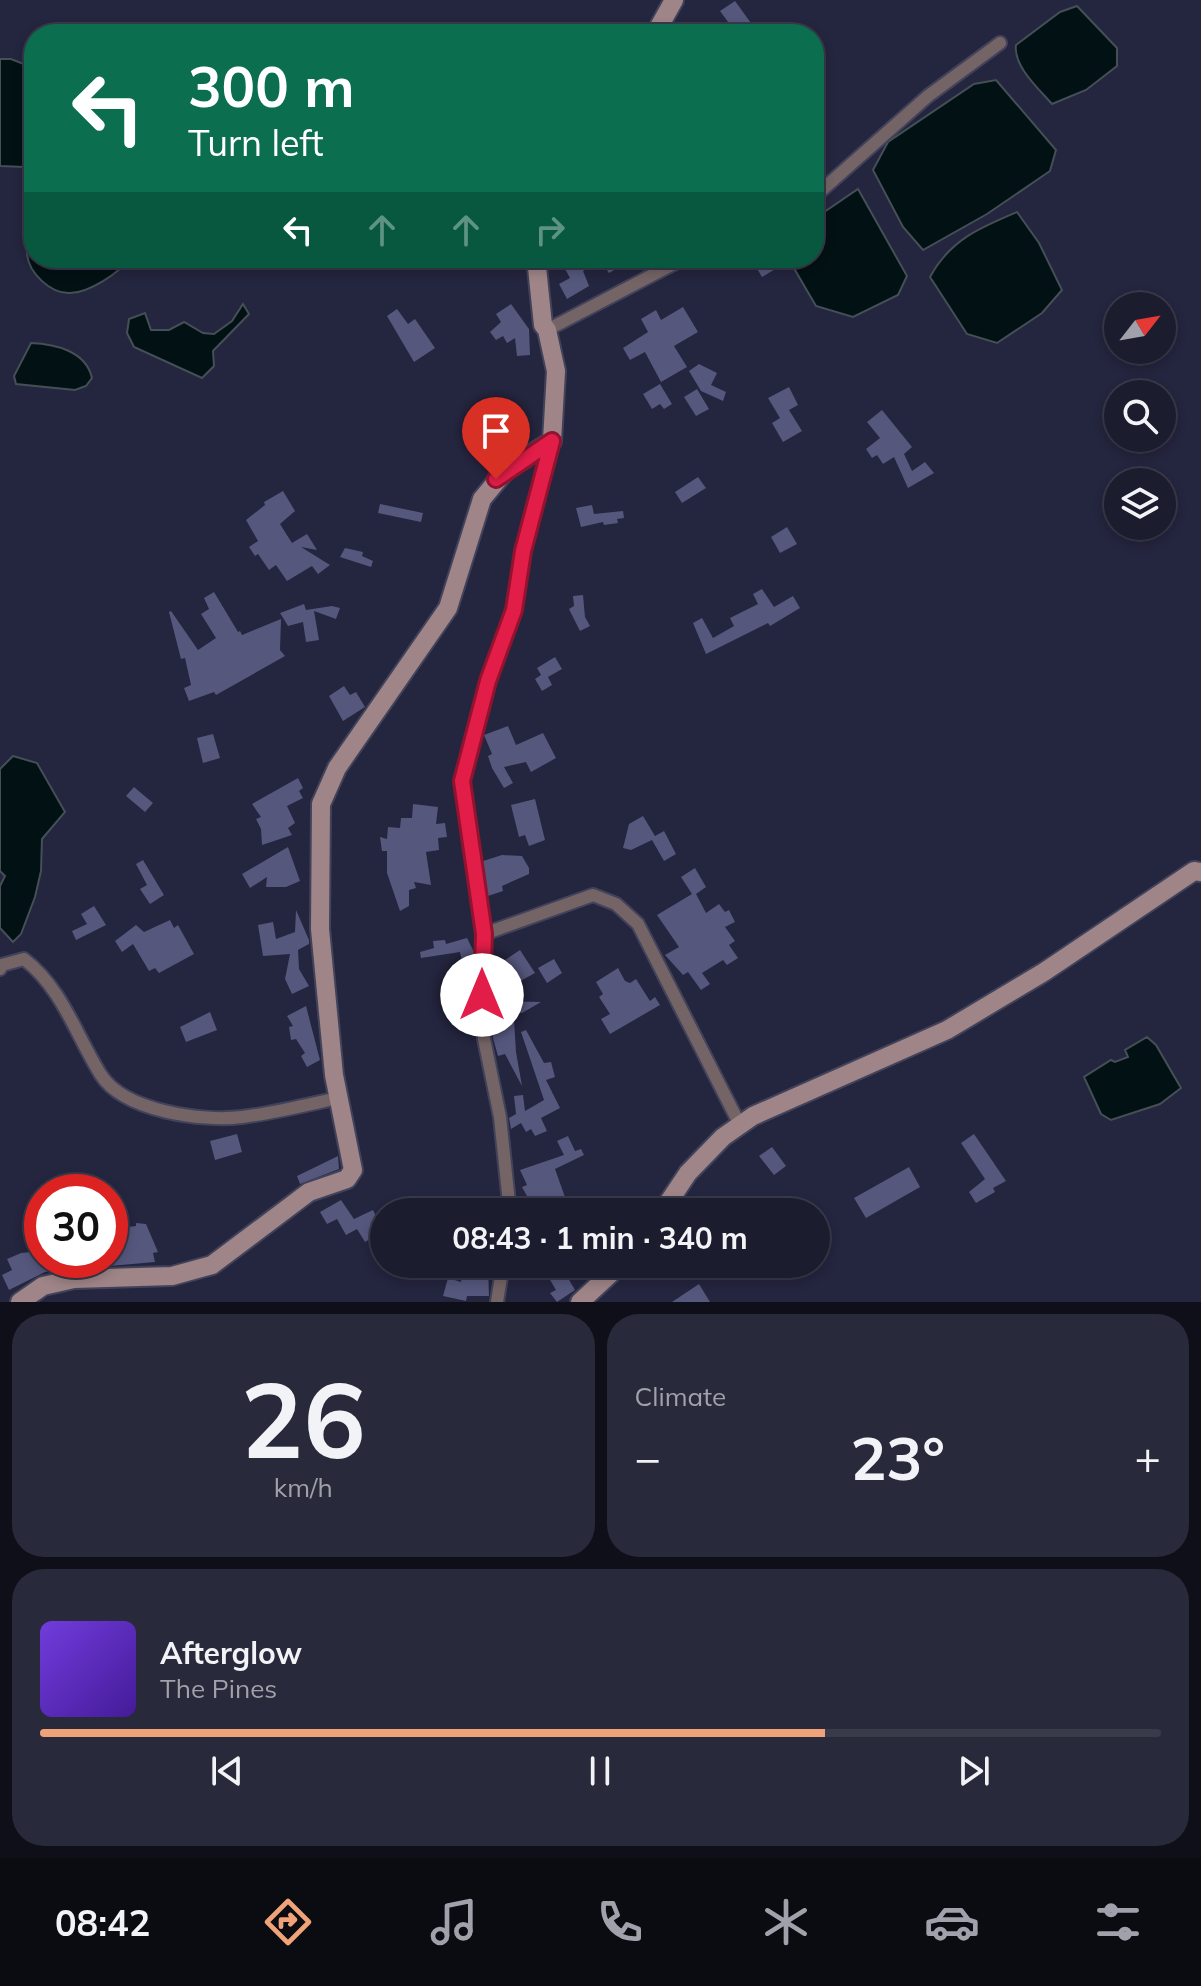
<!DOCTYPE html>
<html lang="en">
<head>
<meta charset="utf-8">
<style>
	:root { --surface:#1b1c2e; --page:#28293a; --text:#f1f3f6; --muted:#a0a1aa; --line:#393a4a; --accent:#f0a378 }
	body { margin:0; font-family:Mulish,sans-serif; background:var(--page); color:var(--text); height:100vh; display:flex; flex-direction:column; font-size:30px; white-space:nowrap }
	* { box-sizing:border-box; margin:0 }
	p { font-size:26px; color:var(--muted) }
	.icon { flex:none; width:44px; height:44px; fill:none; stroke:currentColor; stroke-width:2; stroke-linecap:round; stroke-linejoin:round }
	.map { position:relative; height:1302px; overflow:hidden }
	.details { display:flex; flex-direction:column; gap:12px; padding:12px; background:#0f0f19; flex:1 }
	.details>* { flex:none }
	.banner { position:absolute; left:24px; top:24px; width:800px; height:244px; border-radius:32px; box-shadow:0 4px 12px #0003,0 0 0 2px var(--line); background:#0b6e4f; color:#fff; overflow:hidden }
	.needle { width:52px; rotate:59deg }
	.tools { position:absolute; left:1104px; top:292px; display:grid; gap:16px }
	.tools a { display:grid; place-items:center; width:72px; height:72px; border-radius:50%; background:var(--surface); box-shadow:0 4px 12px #0003,0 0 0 2px var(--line); font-size:40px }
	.speed { position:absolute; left:24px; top:1174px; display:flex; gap:16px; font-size:40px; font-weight:700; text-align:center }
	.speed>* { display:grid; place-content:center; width:104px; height:104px; border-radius:50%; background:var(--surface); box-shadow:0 4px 12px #0003,0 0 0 2px var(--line); line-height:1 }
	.speed .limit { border:12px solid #d22; background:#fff; color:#111 }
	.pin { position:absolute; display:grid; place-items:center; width:68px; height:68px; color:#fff; margin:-82px -34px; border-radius:50% 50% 50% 0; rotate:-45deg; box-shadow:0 0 8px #0007 }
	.pin .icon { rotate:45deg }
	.me { position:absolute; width:88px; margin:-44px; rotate:0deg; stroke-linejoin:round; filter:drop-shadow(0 0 6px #0008) }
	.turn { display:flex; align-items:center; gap:28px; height:168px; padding:0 32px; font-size:36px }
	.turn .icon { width:104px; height:104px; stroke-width:2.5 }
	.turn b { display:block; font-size:56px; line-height:68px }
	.lanes { display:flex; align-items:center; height:76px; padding:0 32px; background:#0003; justify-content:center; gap:40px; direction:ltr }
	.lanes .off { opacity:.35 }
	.big { font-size:60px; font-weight:700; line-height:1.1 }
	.details .widget { flex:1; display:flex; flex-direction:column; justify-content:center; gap:12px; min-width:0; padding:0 28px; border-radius:32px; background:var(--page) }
	.details .dial { align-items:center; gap:0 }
	.dial b { font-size:104px; line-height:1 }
	.song { display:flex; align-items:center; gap:24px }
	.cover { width:96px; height:96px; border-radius:12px; background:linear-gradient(135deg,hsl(260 70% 55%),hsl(260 70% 35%)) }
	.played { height:8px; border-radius:4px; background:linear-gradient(90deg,var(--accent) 70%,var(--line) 70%) }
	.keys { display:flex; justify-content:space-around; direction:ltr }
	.heat { display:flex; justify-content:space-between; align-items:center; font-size:44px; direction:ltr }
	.details .tiles { flex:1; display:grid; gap:12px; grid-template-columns:1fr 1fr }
	.widget:last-child { grid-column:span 2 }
	.trip { position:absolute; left:370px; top:1198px; width:460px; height:80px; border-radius:40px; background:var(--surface); box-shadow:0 4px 12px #0003,0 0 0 2px var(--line); font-weight:700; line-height:80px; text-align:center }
	.menu { display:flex; height:128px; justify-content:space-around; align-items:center; background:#0b0b12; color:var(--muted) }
	.menu .icon { width:56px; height:56px }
	.menu .active { color:var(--accent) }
	.menu b { font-size:36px; color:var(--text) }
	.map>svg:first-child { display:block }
</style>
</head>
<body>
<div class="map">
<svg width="1201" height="1302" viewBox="0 0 1201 1302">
	<rect width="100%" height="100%" fill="#24253e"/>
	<!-- water -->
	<path fill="#021113" stroke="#444f56" stroke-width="2" d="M1077,6L1117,48V66L1086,90L1052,104C1039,89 1013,66 1016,45L1060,12Z
		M0,59H11L34,68V164L24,167L0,166Z
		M996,80L1056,150L1050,171L987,214L923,250L903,227L873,170L888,142L974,84Z
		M858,189L907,276L898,295L853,317L816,306L788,258H814V219Z
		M1017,212L1039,243L1062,290L1042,313L997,343L967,334L930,277C950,240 979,228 1017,212Z
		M34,228V258H130C119,273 89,293 70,293C51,294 28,273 27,253C27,245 31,235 34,228Z
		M243,304L249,314L213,351L214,366L202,378L134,347L127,333L129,319L145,313L151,330H169L184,322L203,333L214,334L232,321Z
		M31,343C55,344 86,351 92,378L86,386L75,390L16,384L14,376Z
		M13,756L37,763L65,812L42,839L41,871L35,897L21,934L13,942L0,928V886L5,876L0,871V769Z
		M1147,1037L1156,1045L1181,1088L1160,1104L1111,1120L1101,1114L1084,1077L1111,1060L1115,1062L1128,1057L1125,1050Z"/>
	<!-- building -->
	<path fill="#55577d" d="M735,1L756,30L750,34H737L720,11Z
		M579,258H635L609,273L601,261L583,271L589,286L567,299L559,284L570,278L564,267Z
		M751,258H778L782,265L762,277Z
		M511,304L529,329L530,355L517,356L515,338L507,343L503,336L496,340L490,332L501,322L496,314Z
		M683,307L698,332L674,346L687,367L661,382L645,352L630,360L623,348L648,332L641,319L656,310L661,320Z
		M397,309L408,324L415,319L435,348L414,362L387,316Z
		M699,364L717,373L711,385L726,392L723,401L701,391L689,371Z
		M660,384L672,404L664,409L660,404L652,409L643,394Z
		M789,387L798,405L789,410L802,431L783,442L772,423L780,418L768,398Z
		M697,389L709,409L696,416L684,397Z
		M882,410L912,447L904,454L912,471L925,462L934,473L908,488L894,457L883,464L877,455L872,458L866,449L880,438L867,422Z
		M698,477L706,488L682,503L675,492Z
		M283,491L295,511L280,524L292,543L307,534L317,550L301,547L330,565L318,574L312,566L287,581L276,565L269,570L258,554L255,556L249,547L258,541L246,520L265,505L264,502Z
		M380,504L423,513L421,522L378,513Z
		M592,505L594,514L623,511L624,518L617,519L618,523L604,525L603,522L581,527L576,508Z
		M787,527L797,544L780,553L771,537Z
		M345,548L363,552L362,556L373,561L371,567L340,557Z
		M762,589L774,607L793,596L800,608L770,626L768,623L706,654L693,623L702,618L713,638L734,626L730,618L758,604L753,594Z
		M214,592L238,632L240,631L242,635L281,619L280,650L285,656L216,695L214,692L189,701L184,688L191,685L185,658L181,659L169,612L171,611L198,650L216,638L201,614L209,609L204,598Z
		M583,595L585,617L590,626L580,631L569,609L574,606L573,596Z
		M304,604L306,610L332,606L340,608L336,619L314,611L319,640L306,642L303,622L288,626L280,613Z
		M555,657L562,669L548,677L552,685L542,691L535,679L541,675L537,668Z
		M344,686L350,695L356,692L365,707L343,721L329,696Z
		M508,726L516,745L543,733L556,758L531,772L526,762L504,767L513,783L504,788L492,768L488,756L492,754L484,735Z
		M213,734L220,758L203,763L197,738Z
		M298,778L303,788L299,791L303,798L287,806L295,823L288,828L292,835L262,845L261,829L256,819L261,817L252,804Z
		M134,787L153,803L145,812L126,796Z
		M535,799L545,840L529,846L525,835L519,837L511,805Z
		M413,804L438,807L436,824L445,823L447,837L438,838L439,850L426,852L431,885L414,882L416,888L409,890V906L400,911L387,873V851H382L380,837L387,839L388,827L400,828L401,818H412Z
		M643,816L655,836L664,831L676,854L664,861L652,840L631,850L623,848L629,824Z
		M288,847L300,881L286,887H266L267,877L250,888L242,874Z
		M502,855L522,856L529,868V874L502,886L503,891L488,896L483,861Z
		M143,860L164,895L150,904L140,889L147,885L136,864Z
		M695,868L706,887L696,894L706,913L719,904L725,912L729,910L735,922L725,927L735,941L729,945L738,958L727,965L723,960L702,973L710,984L701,990L688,972L683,975L665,955L679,947L657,915L692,894L681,877Z
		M94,906L106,925L76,940L72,931L87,924L81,914Z
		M296,910L309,940V944L298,950L299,969L309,986L292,994L285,979L290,954L263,956L258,925L273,922L276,939L295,932Z
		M170,920L174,928L178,925L194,954L159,973L155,968L149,971L133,944L122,952L115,941L136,925L144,932Z
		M467,938L474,952L473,963L463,966L460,952L421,958L420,952L434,948L433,941L445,940L446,944Z
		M520,950L535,973L493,996L492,972L507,966L505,960Z
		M554,959L562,973L547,983L538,968Z
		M618,968L625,981L630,983L636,979L650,1001L655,997L660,1005L610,1034L601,1019L610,1014L599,997L603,994L596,982Z
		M495,1001L541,1002L522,1013H511L514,1020L516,1052L522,1086L505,1054L498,1056L493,1038L492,1008L497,1005Z
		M306,1006L320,1060L307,1067L301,1056L305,1053L296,1039L291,1040L289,1027L293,1026L287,1016Z
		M210,1012L217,1030L186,1042L180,1027Z
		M526,1030L544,1063L551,1062L555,1077L546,1080L560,1108L541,1118L547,1131L535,1136L531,1129L526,1132L521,1123L511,1129L509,1118L516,1114L514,1096L523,1095L525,1111L544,1100L521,1032Z
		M237,1134L242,1152L215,1160L210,1141Z
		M974,1134L1006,1181L993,1188L995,1192L976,1203L969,1192L985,1179L961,1143Z
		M568,1136L575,1151L581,1149L584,1155L555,1169L565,1197L554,1202L560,1212H528L522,1202L528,1198L522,1187L527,1185L520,1170L564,1155L557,1141Z
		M772,1147L786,1166L774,1175L759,1156Z
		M338,1156L339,1169L300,1184L297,1176Z
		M909,1167L920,1187L866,1218L854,1198Z
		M341,1200L354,1219L373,1210L383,1231L365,1242L357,1229L346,1235L337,1219L327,1224L320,1212Z
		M136,1223L146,1224L158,1252L153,1253L155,1262L110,1266V1257L119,1256L118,1252L123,1251L120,1228L136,1226Z
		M40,1251L42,1260H67L57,1265L58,1270L45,1272L9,1290L2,1275L12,1270L7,1259L21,1253Z
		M463,1264L488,1266L489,1296H467L466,1301L443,1296L448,1278L461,1282Z
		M547,1264H568L574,1274L568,1278L575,1290L557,1302L550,1293L556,1290L549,1278L554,1275Z
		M699,1284L710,1302H672Z"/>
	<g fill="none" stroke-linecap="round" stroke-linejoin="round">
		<!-- street casing -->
		<g stroke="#42435b" stroke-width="16">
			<path id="street" d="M814,197L928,96L1000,43
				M547,330L685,258
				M484,934L593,895L616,904L638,924L740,1125
				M0,969L2,965L24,959C62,988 76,1035 101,1075C124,1111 202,1122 242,1117C274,1113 306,1105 338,1098
				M510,1212L500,1117L484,1039L481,972L484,934L462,781L488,681L514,610L523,551L552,441
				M497,1302L503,1264"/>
		</g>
		<!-- secondary casing -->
		<g stroke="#42435b" stroke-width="22">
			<path id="secondary" d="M655,34L674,0
				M662,1212L688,1173L723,1137L753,1116L947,1030L1044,972L1194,871L1201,872
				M20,1302L43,1286L74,1279L172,1276L212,1265L309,1192L347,1179L353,1170L334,1075L320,929L321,804L337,768L448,608L482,499L506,470L552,441L556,371L547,330L543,325L536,258
				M580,1302L621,1264"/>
		</g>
		<!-- street -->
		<use href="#street" stroke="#746465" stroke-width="12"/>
		<!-- secondary -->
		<use href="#secondary" stroke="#9f8587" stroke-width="18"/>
	</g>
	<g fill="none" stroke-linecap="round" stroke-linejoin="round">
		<!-- route casing -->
		<g stroke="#92132f" stroke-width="20">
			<path id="route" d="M482,995L484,934L462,781L488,681L514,610L523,551L552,441L496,479"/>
		</g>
		<!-- route -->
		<use href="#route" stroke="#e11d48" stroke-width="14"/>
	</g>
</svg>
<div class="tools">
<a><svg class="needle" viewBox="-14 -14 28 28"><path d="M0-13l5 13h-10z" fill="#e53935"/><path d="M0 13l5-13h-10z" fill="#a0a1aa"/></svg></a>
<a><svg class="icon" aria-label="search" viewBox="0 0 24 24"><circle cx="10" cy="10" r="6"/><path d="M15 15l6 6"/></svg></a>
<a><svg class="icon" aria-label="layers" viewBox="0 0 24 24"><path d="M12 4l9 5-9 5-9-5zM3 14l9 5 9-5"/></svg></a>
</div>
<div class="speed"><div class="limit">30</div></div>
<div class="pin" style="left:496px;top:479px;background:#d93025"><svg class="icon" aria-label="arrive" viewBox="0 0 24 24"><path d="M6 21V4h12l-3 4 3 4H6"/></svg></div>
<svg class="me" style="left:482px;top:995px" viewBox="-20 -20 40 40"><circle r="19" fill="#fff"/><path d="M0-13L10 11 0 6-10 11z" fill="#e11d48"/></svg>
<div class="trip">08:43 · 1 min · 340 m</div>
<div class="banner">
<div class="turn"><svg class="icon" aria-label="left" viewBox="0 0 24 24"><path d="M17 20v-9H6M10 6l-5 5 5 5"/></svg><div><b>300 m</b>Turn left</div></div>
<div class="lanes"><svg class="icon" aria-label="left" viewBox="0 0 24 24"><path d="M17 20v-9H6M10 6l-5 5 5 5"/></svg><svg class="icon off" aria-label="ahead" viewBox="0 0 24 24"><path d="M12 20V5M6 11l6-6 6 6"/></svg><svg class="icon off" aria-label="ahead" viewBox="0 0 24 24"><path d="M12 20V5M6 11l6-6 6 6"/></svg><svg class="icon off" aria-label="right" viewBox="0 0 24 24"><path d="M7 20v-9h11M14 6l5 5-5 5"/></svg></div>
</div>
</div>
<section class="details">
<div class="tiles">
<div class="widget dial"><b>26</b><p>km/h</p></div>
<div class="widget"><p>Climate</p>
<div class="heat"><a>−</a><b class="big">23°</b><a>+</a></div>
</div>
<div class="widget">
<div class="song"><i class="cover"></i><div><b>Afterglow</b><p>The Pines</p></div></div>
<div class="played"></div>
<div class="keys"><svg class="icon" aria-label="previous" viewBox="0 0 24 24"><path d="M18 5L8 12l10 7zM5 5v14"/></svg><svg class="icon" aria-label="pause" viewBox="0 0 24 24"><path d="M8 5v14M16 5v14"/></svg><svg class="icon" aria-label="next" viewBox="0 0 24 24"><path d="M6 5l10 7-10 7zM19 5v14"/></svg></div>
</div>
</div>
</section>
<nav class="menu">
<b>08:42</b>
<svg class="icon active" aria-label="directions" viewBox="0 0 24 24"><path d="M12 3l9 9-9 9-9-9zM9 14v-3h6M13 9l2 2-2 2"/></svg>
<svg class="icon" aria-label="music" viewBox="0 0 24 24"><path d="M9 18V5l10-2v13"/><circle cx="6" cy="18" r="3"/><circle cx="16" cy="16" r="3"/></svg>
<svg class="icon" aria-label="phone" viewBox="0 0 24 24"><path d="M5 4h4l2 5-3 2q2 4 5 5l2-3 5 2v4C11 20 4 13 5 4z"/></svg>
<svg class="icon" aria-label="climate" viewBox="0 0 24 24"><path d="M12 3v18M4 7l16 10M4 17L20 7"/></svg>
<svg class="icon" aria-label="car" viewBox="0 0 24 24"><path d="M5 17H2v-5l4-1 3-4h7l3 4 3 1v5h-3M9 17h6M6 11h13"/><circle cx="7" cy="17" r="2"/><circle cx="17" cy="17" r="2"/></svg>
<svg class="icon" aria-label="filters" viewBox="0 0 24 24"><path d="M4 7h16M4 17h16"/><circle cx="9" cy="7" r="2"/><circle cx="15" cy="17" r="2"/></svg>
</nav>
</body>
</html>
